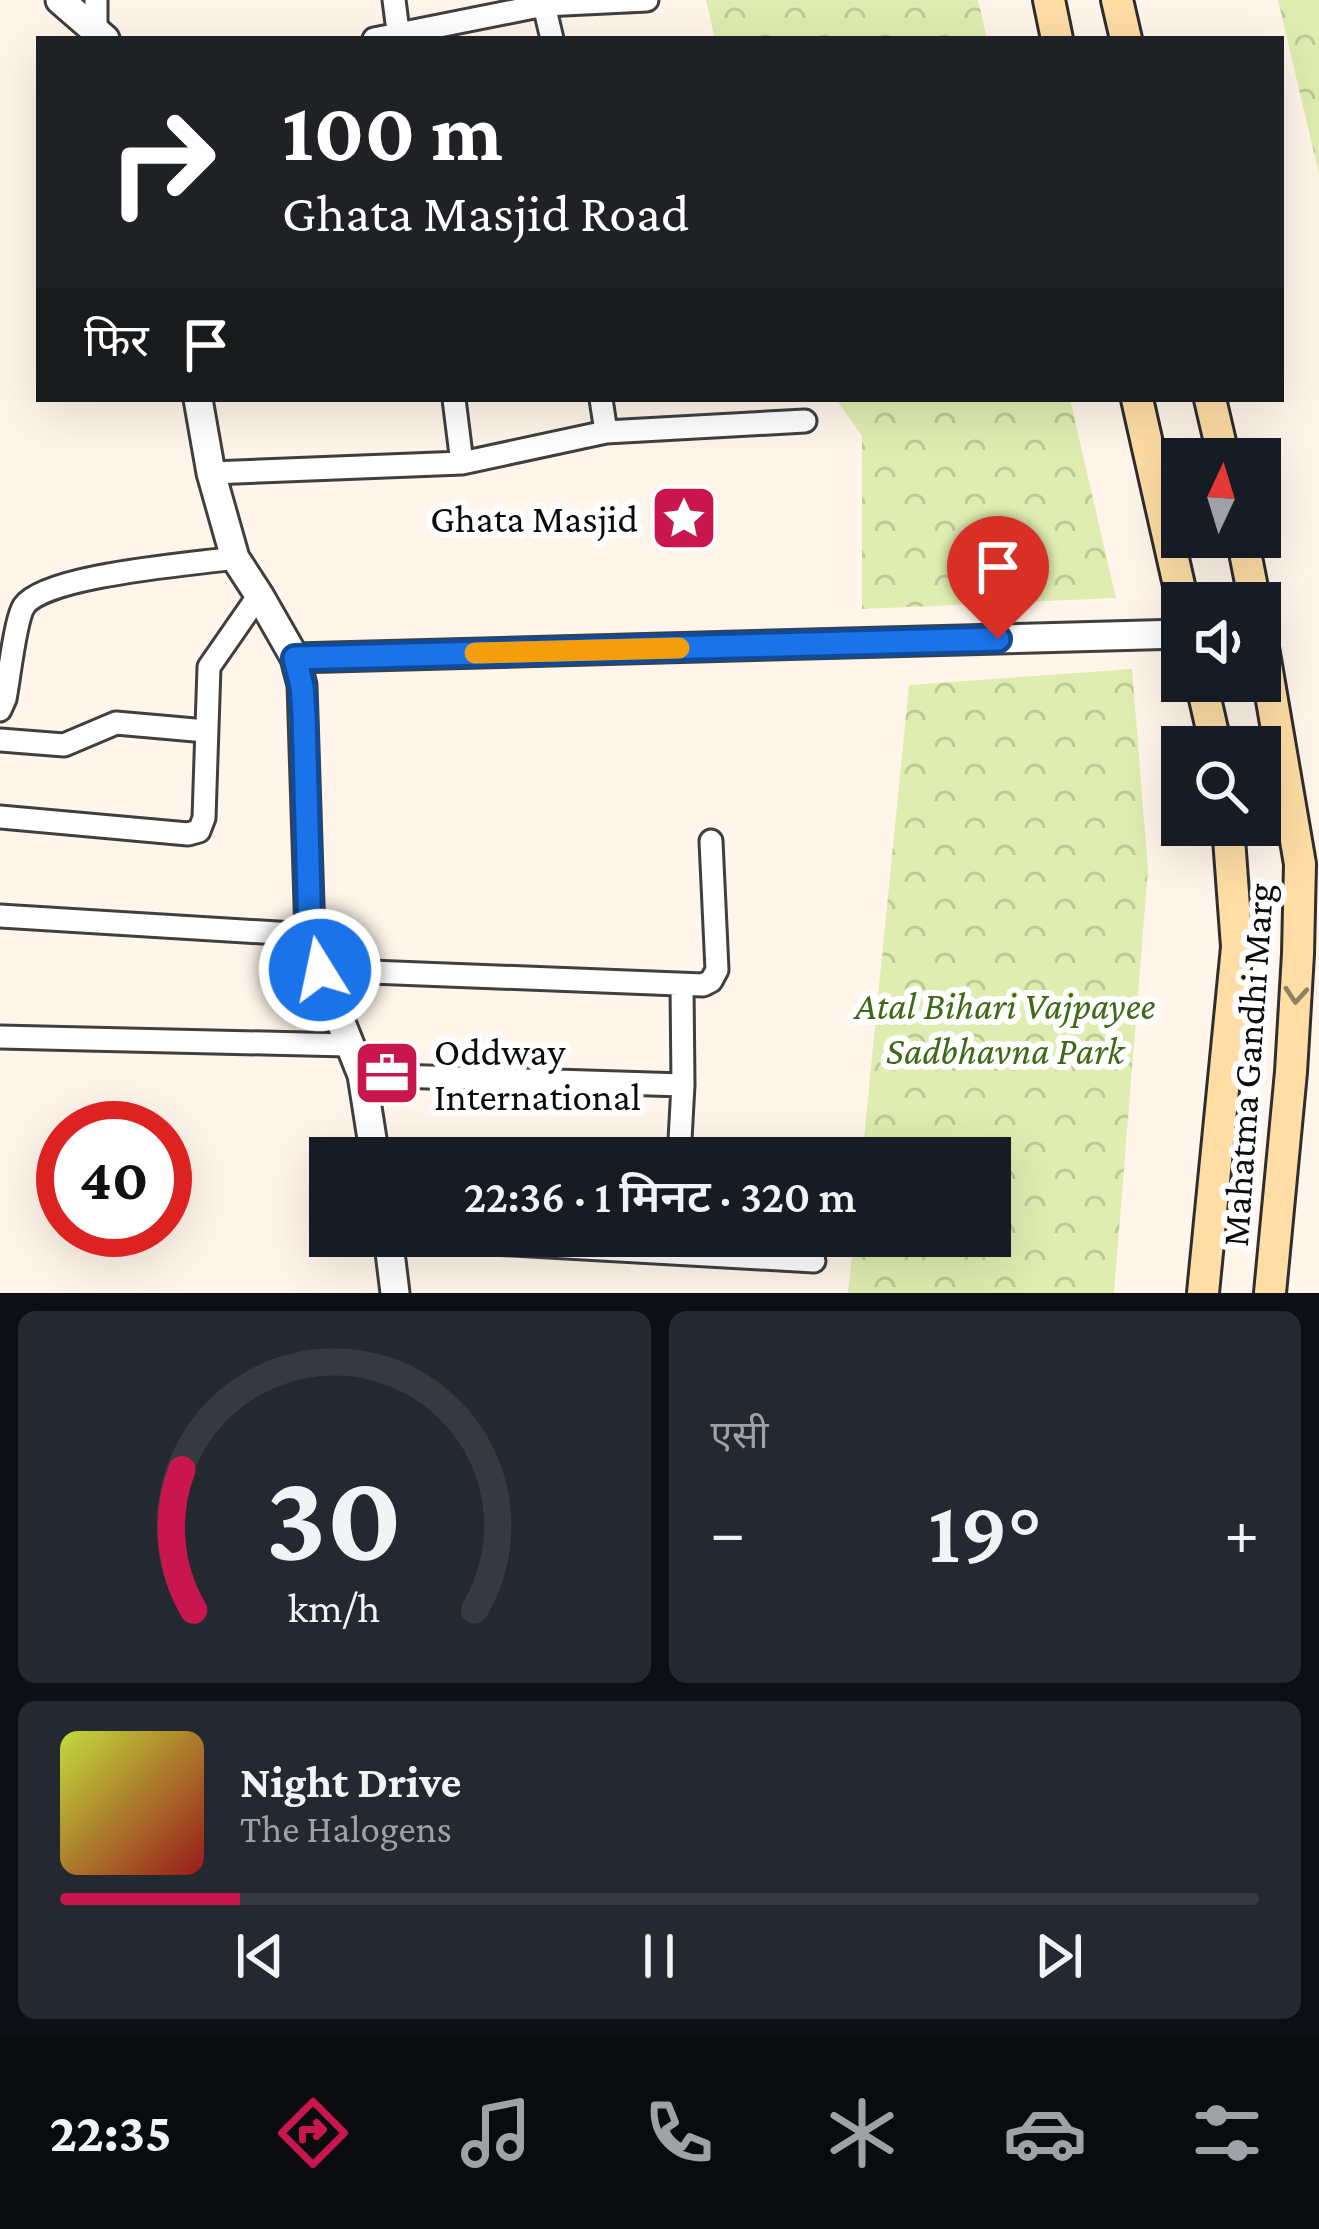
<!DOCTYPE html>
<html lang="hi">
<head>
<meta charset="utf-8">
<style>
	:root { --surface:#171b24; --page:#242831; --text:#f1f3f6; --muted:#9ea1a6; --line:#363941; --accent:#c9164f }
	body { margin:0; font-family:"Crimson Pro","Noto Sans Devanagari",serif; background:var(--page); color:var(--text); height:100vh; display:flex; flex-direction:column; font-size:45px; white-space:nowrap }
	* { box-sizing:border-box; margin:0 }
	p { font-size:39px; color:var(--muted) }
	.icon { flex:none; width:66px; height:66px; fill:none; stroke:currentColor; stroke-width:2; stroke-linecap:round; stroke-linejoin:round }
	.map { position:relative; height:1293px; overflow:hidden }
	.panel { display:flex; flex-direction:column; gap:18px; padding:18px; background:#0d0f14; flex:1 }
	.panel>* { flex:none }
	.top-card { position:absolute; left:36px; top:36px; width:1248px; height:366px; border-radius:0px; box-shadow:0 12px 48px #0002; background:#202124; color:#fff; overflow:hidden }
	.needle { width:78px; rotate:4deg }
	.tools { position:absolute; left:1161px; top:438px; display:grid; gap:24px }
	.tools a { display:grid; place-items:center; width:120px; height:120px; border-radius:0px; background:var(--surface); box-shadow:0 12px 48px #0002; font-size:60px }
	.speed { position:absolute; left:36px; top:1101px; display:flex; gap:24px; font-size:60px; font-weight:700; text-align:center }
	.speed>* { display:grid; place-content:center; width:156px; height:156px; border-radius:50%; background:var(--surface); box-shadow:0 12px 48px #0002; line-height:1 }
	.speed .limit { border:18px solid #d22; background:#fff; color:#111 }
	.pin { position:absolute; display:grid; place-items:center; width:102px; height:102px; color:#fff; margin:-123px -51px; border-radius:50% 50% 50% 0; rotate:-45deg; box-shadow:0 0 12px #0007 }
	.pin .icon { rotate:45deg }
	.me { position:absolute; width:132px; margin:-66px; rotate:350deg; stroke-linejoin:round; filter:drop-shadow(0 0 9px #0008) }
	.turn { display:flex; align-items:center; gap:42px; height:252px; padding:0 48px; font-size:54px }
	.turn .icon { width:156px; height:156px; stroke-width:2.5 }
	.turn b { display:block; font-size:84px; line-height:102px }
	.then { display:flex; align-items:center; height:114px; padding:0 48px; background:#0003; gap:24px; font-size:45px }
	.big { font-size:90px; font-weight:600; line-height:1.1 }
	.panel .tile { flex:1; display:flex; flex-direction:column; justify-content:center; gap:18px; min-width:0; padding:0 42px; border-radius:18px; background:var(--page) }
	.panel .dial { align-items:center; gap:0 }
	.dial svg { height:312px; overflow:visible; fill:none; stroke:var(--line); stroke-width:7; stroke-linecap:round; text-anchor:middle }
	.dial text { fill:var(--text); stroke:none }
	.song { display:flex; align-items:center; gap:36px }
	.cover { width:144px; height:144px; border-radius:18px; background:linear-gradient(135deg,hsl(70 70% 55%),hsl(0 70% 35%)) }
	.played { height:12px; border-radius:6px; background:linear-gradient(90deg,var(--accent) 15%,var(--line) 15%) }
	.keys { display:flex; justify-content:space-around; direction:ltr }
	.heat { display:flex; justify-content:space-between; align-items:center; font-size:66px; direction:ltr }
	.panel .tiles { flex:1; display:grid; gap:18px; grid-template-columns:1fr 1fr }
	.tile:last-child { grid-column:span 2 }
	.trip { position:absolute; left:309px; top:1137px; width:702px; height:120px; border-radius:0px; background:var(--surface); box-shadow:0 12px 48px #0002; font-weight:600; line-height:120px; text-align:center }
	.dock { display:flex; height:192px; justify-content:space-around; align-items:center; background:#090b0e; color:var(--muted) }
	.dock .icon { width:84px; height:84px }
	.dock .current { color:var(--accent) }
	.dock b { font-size:54px; color:var(--text) }
	.map>svg:first-child { display:block }
</style>
</head>
<body>
<div class="map">
<svg width="1319" height="1293" viewBox="0 0 1319 1293">
	<defs>
		<pattern id="park-crowns" width="20" height="18" patternUnits="userSpaceOnUse" patternTransform="scale(3)"><rect width="20" height="18" fill="#e0edb0"/><path d="M2 6a3 3 0 1 1 6 0M12 15a3 3 0 1 1 6 0" fill="none" stroke="#bfca96"/></pattern>
	</defs>
	<rect width="100%" height="100%" fill="#fff5ea"/>
	<!-- park -->
	<path fill="url(#park-crowns)" d="M706,0H978L987,39H715Z
		M1278,0H1319V174Z
		M836,399H1070L1116,598L862,609V436Z
		M1132,669L1148,870L1114,1293H848L854,1236H990V1158H862L909,685Z"/>
	<g fill="none" stroke-linecap="round" stroke-linejoin="round">
		<!-- minor casing -->
		<g stroke="#3f3f3f" stroke-width="27">
			<path id="minor" d="M96,0V29
				M394,0L399,39
				M544,5L552,39
				M374,39L544,5L647,0
				M454,399L462,463
				M601,399L606,432
				M211,473L462,463L606,432L805,421
				M0,710L5,699C9,679 15,620 24,606C45,575 194,564 235,558
				M0,740L64,745L116,723L206,731
				M0,817L188,834L199,831L204,818L209,667L259,595
				M0,916L310,935
				M320,970L703,985L711,981L717,970L711,841
				M0,1037L348,1045
				M362,1075L683,1085L682,985
				M374,1151L434,1158
				M679,1158L683,1085
				M388,1237L814,1261"/>
		</g>
		<!-- tertiary casing -->
		<g stroke="#3f3f3f" stroke-width="33">
			<path id="tertiary" d="M60,0L105,39
				M198,399L211,473L235,558L259,595L295,658L302,685L310,935L320,970L362,1075L375,1158
				M295,658L1182,634
				M388,1236L395,1293"/>
		</g>
		<!-- secondary casing -->
		<g stroke="#2e2e2e" stroke-width="36">
			<path id="secondary" d="M1049,0L1057,39
				M1117,0L1126,39
				M1137,399L1183,603
				M1210,399L1224,459
				M1242,537L1255,603
				M1260,630L1300,864L1298,954L1291,1072L1270,1293
				M1201,681L1216,747
				M1203,1293L1237,947L1228,825"/>
		</g>
		<!-- minor -->
		<use href="#minor" stroke="#fff" stroke-width="21"/>
		<!-- tertiary -->
		<use href="#tertiary" stroke="#fff" stroke-width="27"/>
		<!-- secondary -->
		<use href="#secondary" stroke="#ffdda5" stroke-width="30"/>
	</g>
	<!-- one-way arrows -->
	<defs><path id="oneway-chevron" d="M-2-3.5L2.5 0L-2 3.5" fill="none" stroke-width="1.6" stroke-linecap="round" stroke-linejoin="round" transform="scale(3)"/></defs>
	<use stroke="#927f60" href="#oneway-chevron" transform="translate(1296 995) rotate(94)"/>
	<g fill="none" stroke-linecap="round" stroke-linejoin="round">
		<!-- route casing -->
		<g stroke="#114b97" stroke-width="30">
			<path id="route" d="M320,970L310,935L304,714L302,686L295,658L998,639"/>
		</g>
		<!-- route -->
		<use href="#route" stroke="#1a73e8" stroke-width="21"/>
		<!-- slow -->
		<path stroke="#f59e0b" stroke-width="21" d="M475,653L679,648"/>
	</g>
	<!-- icons -->
	<defs>
		<g id="sight-square" transform="scale(3.45)"><rect x="-9" y="-9" width="18" height="18" rx="4" fill="#c9164f" stroke="#fff"/><path d="M0-6L1.8-2.2L6-1.7L2.9 1.2L3.7 5.4L0 3.3L-3.7 5.4L-2.9 1.2L-6-1.7L-1.8-2.2Z" fill="#fff"/></g>
		<g id="office-square" transform="scale(3.45)"><rect x="-9" y="-9" width="18" height="18" rx="4" fill="#c9164f" stroke="#fff"/><path d="M-6-3h4V-5.5h4V-3h4V5H-6ZM-1-4.5V-3h2v-1.5ZM-6 0V1H6V0Z" fill="#fff"/></g>
	</defs>
	<g fill-rule="evenodd">
		<use href="#sight-square" x="684" y="518"/>
		<use href="#office-square" x="387" y="1073"/>
	</g>
	<g text-anchor="middle" dominant-baseline="central" stroke-width="12" stroke-linejoin="round" paint-order="stroke">
		<!-- poi labels -->
		<g font-size="39" fill="#0c0c0c" stroke="#fff" text-anchor="end">
			<text x="638" y="518">Ghata Masjid</text>
			<text x="434" y="1051" text-anchor="start">Oddway<tspan x="434" dy="45">International</tspan></text>
		</g>
		<!-- park labels -->
		<g font-size="39" font-style="italic" fill="#3e6916" stroke="#fff">
			<text x="1005" y="1005">Atal Bihari Vajpayee<tspan x="1005" dy="45">Sadbhavna Park</tspan></text>
		</g>
		<!-- street labels -->
		<g font-size="39" fill="#0c0c0c" stroke="#fff">
			<text transform="translate(1247 1065) rotate(-86)">Mahatma Gandhi Marg</text>
		</g>
	</g>
</svg>
<div class="tools">
<a><svg class="needle" viewBox="-14 -14 28 28"><path d="M0-13l5 13h-10z" fill="#e53935"/><path d="M0 13l5-13h-10z" fill="#9ea1a6"/></svg></a>
<a><svg class="icon" aria-label="sound" viewBox="0 0 24 24"><path d="M4 9h4l5-4v14l-5-4H4zM17 9q2 3 0 6"/></svg></a>
<a><svg class="icon" aria-label="search" viewBox="0 0 24 24"><circle cx="10" cy="10" r="6"/><path d="M15 15l6 6"/></svg></a>
</div>
<div class="speed"><div class="limit">40</div></div>
<div class="pin" style="left:998px;top:639px;background:#d93025"><svg class="icon" aria-label="arrive" viewBox="0 0 24 24"><path d="M6 21V4h12l-3 4 3 4H6"/></svg></div>
<svg class="me" style="left:320px;top:970px" viewBox="-20 -20 40 40"><circle r="17" fill="#1a73e8" stroke="#fff" stroke-width="3"/><path d="M0-11L8 9 0 5-8 9z" fill="#fff"/></svg>
<div class="trip">22:36 · 1 मिनट · 320 m</div>
<div class="top-card">
<div class="turn"><svg class="icon" aria-label="right" viewBox="0 0 24 24"><path d="M7 20v-9h11M14 6l5 5-5 5"/></svg><div><b>100 m</b>Ghata Masjid Road</div></div>
<div class="then">फिर<svg class="icon" aria-label="arrive" viewBox="0 0 24 24"><path d="M6 21V4h12l-3 4 3 4H6"/></svg></div>
</div>
</div>
<section class="panel">
<div class="tiles">
<div class="tile dial"><svg viewBox="0 0 100 80">
<path d="M14 69A42 42 0 1 1 86 69"/>
<path d="M14 69A42 42 0 0 1 11 33" stroke="#c9164f"/>
<text x="50" y="56" font-size="32" font-weight="700">30</text>
<text x="50" y="72" font-size="11">km/h</text>
</svg></div>
<div class="tile"><p>एसी</p>
<div class="heat"><a>−</a><b class="big">19°</b><a>+</a></div>
</div>
<div class="tile">
<div class="song"><i class="cover"></i><div><b>Night Drive</b><p>The Halogens</p></div></div>
<div class="played"></div>
<div class="keys"><svg class="icon" aria-label="previous" viewBox="0 0 24 24"><path d="M18 5L8 12l10 7zM5 5v14"/></svg><svg class="icon" aria-label="pause" viewBox="0 0 24 24"><path d="M8 5v14M16 5v14"/></svg><svg class="icon" aria-label="next" viewBox="0 0 24 24"><path d="M6 5l10 7-10 7zM19 5v14"/></svg></div>
</div>
</div>
</section>
<nav class="dock">
<b>22:35</b>
<svg class="icon current" aria-label="directions" viewBox="0 0 24 24"><path d="M12 3l9 9-9 9-9-9zM9 14v-3h6M13 9l2 2-2 2"/></svg>
<svg class="icon" aria-label="music" viewBox="0 0 24 24"><path d="M9 18V5l10-2v13"/><circle cx="6" cy="18" r="3"/><circle cx="16" cy="16" r="3"/></svg>
<svg class="icon" aria-label="phone" viewBox="0 0 24 24"><path d="M5 4h4l2 5-3 2q2 4 5 5l2-3 5 2v4C11 20 4 13 5 4z"/></svg>
<svg class="icon" aria-label="climate" viewBox="0 0 24 24"><path d="M12 3v18M4 7l16 10M4 17L20 7"/></svg>
<svg class="icon" aria-label="car" viewBox="0 0 24 24"><path d="M5 17H2v-5l4-1 3-4h7l3 4 3 1v5h-3M9 17h6M6 11h13"/><circle cx="7" cy="17" r="2"/><circle cx="17" cy="17" r="2"/></svg>
<svg class="icon" aria-label="filters" viewBox="0 0 24 24"><path d="M4 7h16M4 17h16"/><circle cx="9" cy="7" r="2"/><circle cx="15" cy="17" r="2"/></svg>
</nav>
</body>
</html>
